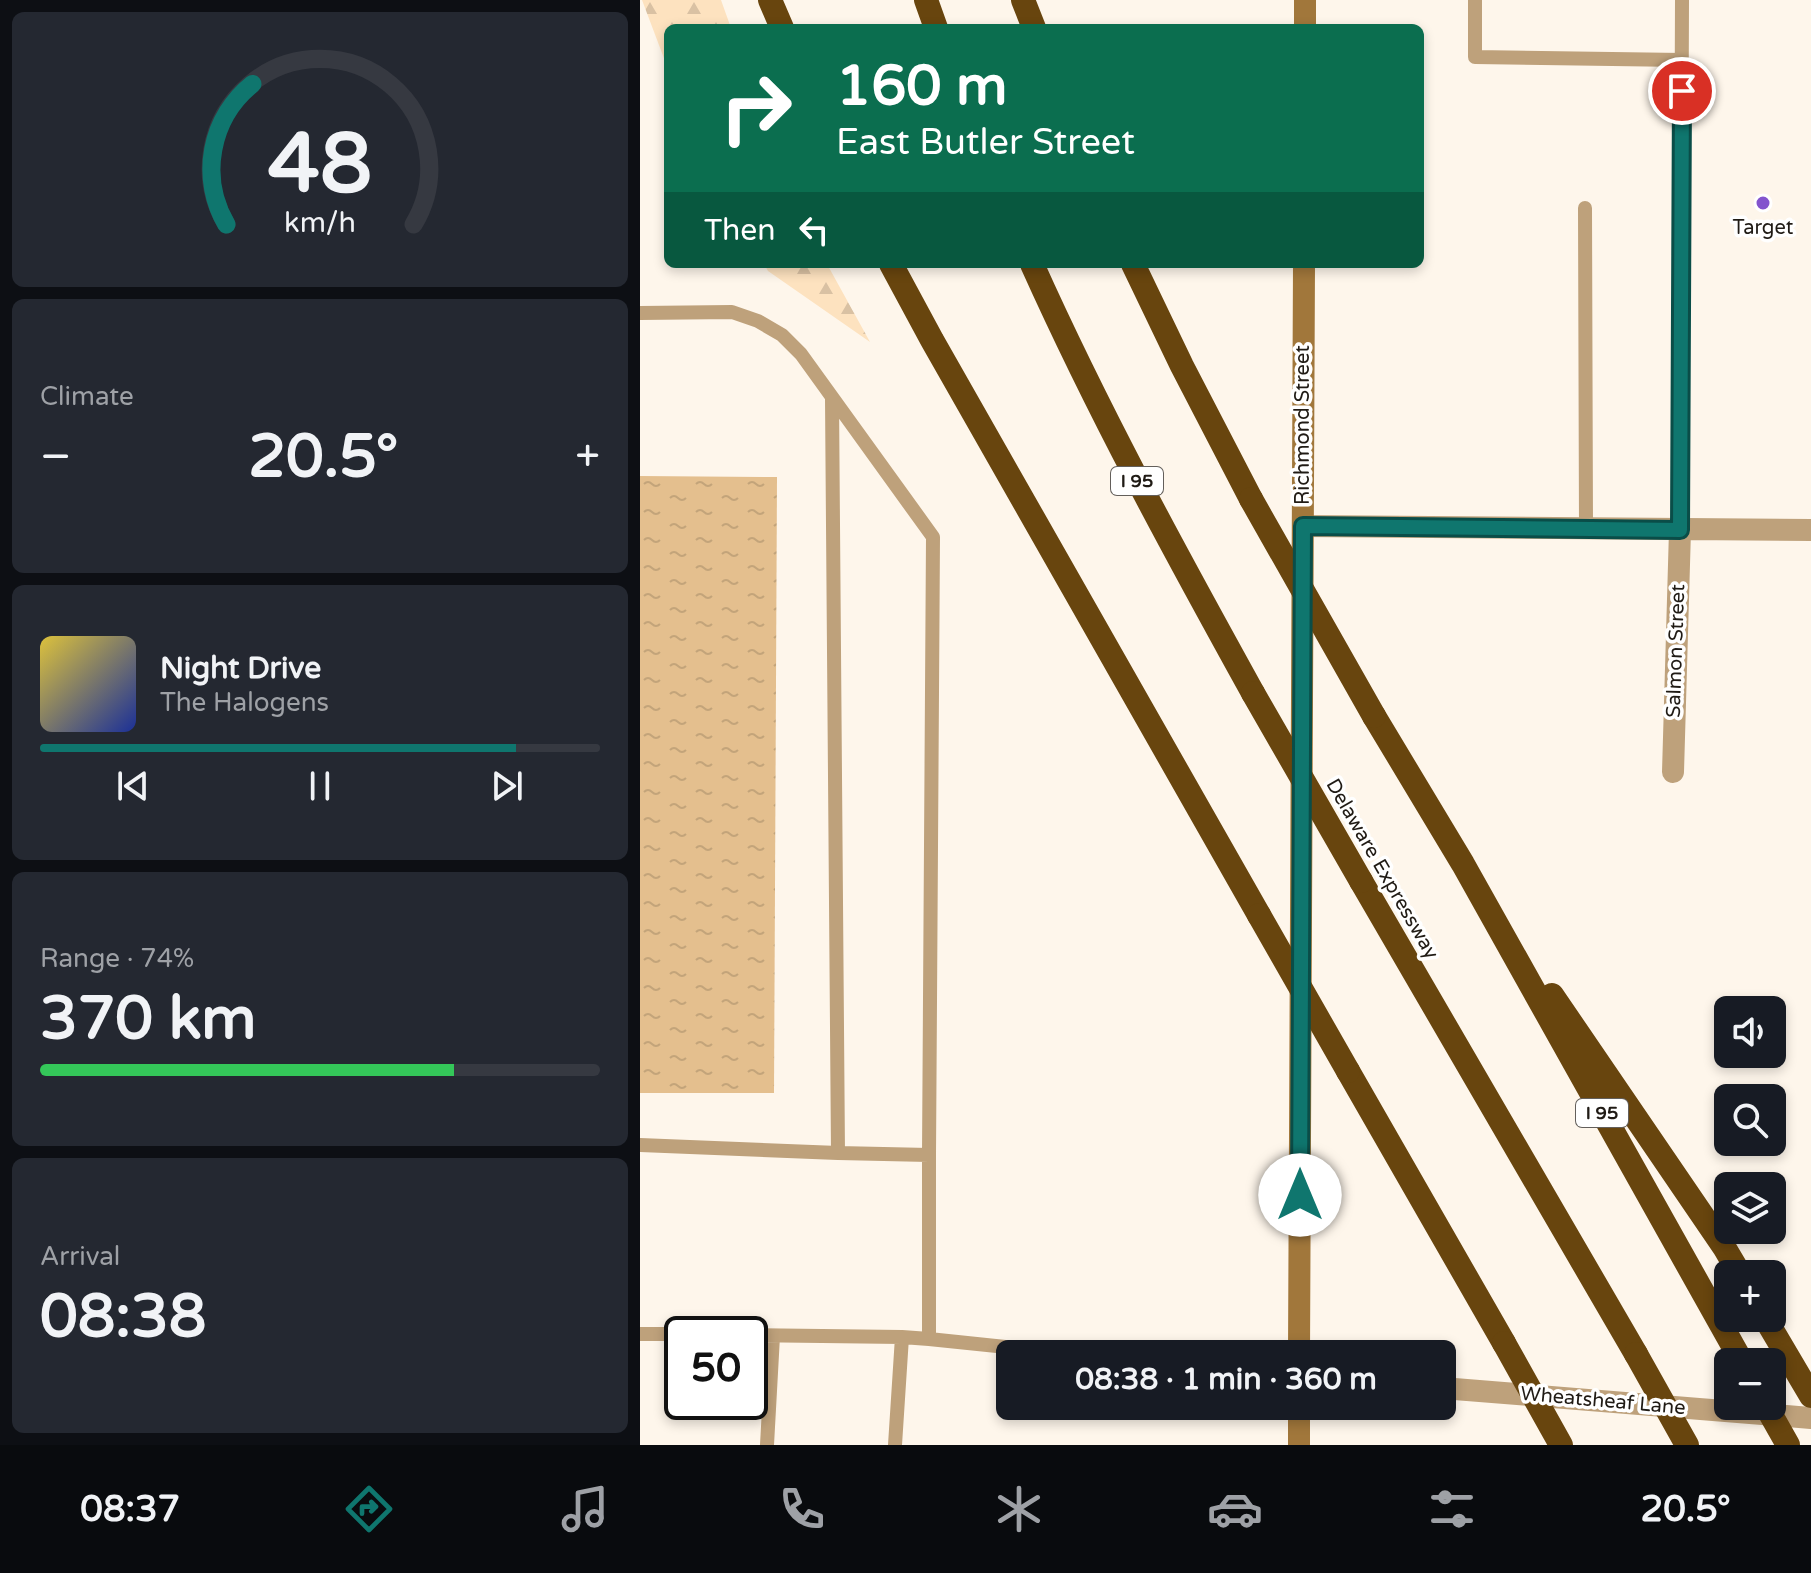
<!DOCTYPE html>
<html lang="en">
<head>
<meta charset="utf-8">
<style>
	:root { --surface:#171b24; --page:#242831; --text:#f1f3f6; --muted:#9ea1a6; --line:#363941; --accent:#0f766e }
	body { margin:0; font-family:"Varela Round",sans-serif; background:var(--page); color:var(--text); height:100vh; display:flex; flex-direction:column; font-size:30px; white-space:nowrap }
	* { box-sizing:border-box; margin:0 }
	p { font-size:26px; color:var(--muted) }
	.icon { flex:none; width:44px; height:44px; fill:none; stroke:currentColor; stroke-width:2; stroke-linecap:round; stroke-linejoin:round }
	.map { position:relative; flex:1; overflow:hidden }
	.sheet { display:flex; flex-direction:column; gap:12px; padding:12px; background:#0d0f14; width:640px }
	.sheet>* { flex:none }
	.hud { position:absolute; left:24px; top:24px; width:760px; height:244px; border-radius:12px; box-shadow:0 4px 12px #0003; background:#0b6e4f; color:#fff; overflow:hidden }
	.tools { position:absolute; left:1074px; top:996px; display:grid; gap:16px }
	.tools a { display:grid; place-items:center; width:72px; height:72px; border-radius:12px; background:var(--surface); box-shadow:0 4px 12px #0003; font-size:40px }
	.speed { position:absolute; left:24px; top:1316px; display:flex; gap:16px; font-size:40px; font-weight:700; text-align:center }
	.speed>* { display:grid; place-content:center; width:104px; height:104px; border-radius:50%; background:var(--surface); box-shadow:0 4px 12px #0003; line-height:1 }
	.speed .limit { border:4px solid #111; border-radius:12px; background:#fff; color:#111 }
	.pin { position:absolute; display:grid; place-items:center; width:68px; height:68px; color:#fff; margin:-34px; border:4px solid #fff; border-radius:50%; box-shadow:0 2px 8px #0007 }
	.me { position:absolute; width:88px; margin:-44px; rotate:0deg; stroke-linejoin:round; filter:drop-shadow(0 0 6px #0008) }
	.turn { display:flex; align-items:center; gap:28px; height:168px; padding:0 40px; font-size:36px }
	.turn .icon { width:104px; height:104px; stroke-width:2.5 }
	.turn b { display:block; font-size:56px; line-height:68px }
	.then { display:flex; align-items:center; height:76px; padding:0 40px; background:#0003; gap:16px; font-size:30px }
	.big { font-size:60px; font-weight:800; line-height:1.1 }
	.sheet .widget { flex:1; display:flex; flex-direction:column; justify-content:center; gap:12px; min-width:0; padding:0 28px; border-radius:12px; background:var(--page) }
	.sheet .dial { align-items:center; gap:0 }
	.dial svg { height:208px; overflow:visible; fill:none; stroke:var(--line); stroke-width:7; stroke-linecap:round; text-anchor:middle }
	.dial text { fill:var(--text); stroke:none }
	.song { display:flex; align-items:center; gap:24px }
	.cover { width:96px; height:96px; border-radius:12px; background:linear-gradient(135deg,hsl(50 70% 55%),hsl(230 70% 35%)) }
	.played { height:8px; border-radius:4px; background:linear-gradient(90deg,var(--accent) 85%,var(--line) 85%) }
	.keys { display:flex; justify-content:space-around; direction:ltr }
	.heat { display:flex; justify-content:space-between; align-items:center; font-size:44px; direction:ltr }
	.charge { height:12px; border-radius:6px; background:linear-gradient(90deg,#34c759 74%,var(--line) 0) }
	.trip { position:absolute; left:356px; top:1340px; width:460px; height:80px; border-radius:12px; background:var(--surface); box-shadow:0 4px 12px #0003; font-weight:800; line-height:80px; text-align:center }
	.tab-bar { display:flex; height:128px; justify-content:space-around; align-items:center; background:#090b0e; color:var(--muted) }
	.tab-bar .icon { width:56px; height:56px }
	.tab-bar .active { color:var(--accent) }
	.tab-bar b { font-size:36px; color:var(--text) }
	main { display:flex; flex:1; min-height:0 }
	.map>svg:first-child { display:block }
</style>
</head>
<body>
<main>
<section class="sheet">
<div class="widget dial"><svg viewBox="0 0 100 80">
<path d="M14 69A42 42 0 1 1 86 69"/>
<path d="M14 69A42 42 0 0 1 24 15" stroke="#0f766e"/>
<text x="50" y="56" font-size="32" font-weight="700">48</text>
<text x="50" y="72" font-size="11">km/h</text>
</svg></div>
<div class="widget"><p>Climate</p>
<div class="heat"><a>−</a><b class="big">20.5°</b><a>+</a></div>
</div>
<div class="widget">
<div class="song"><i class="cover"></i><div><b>Night Drive</b><p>The Halogens</p></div></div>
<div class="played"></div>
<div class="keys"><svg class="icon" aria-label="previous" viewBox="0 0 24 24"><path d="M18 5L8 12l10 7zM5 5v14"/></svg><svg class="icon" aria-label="pause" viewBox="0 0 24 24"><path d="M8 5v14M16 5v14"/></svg><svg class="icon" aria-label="next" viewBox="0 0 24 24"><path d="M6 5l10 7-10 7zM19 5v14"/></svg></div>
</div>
<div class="widget"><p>Range · 74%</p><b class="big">370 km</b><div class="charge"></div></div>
<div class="widget"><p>Arrival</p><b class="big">08:38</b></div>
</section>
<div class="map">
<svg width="1171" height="1445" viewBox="0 0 1171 1445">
	<defs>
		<pattern id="forest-firs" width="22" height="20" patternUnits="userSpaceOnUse" patternTransform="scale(2)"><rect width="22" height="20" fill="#fde2bf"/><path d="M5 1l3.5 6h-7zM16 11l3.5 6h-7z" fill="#d9c1a3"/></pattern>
		<pattern id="water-ripples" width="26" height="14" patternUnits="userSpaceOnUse" patternTransform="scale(2)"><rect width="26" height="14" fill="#e4bf8e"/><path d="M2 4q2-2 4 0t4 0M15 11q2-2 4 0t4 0" fill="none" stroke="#c3a47a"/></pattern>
	</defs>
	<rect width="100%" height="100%" fill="#fef6eb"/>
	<!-- forest -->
	<path fill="url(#forest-firs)" d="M2,0H81L91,28H28V69Z
		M124,264H187L230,342L128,271Z"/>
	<!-- water -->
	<path fill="url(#water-ripples)" d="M0,476L137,477L134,1093H0Z"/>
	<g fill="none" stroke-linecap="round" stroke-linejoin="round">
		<!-- service -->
		<path stroke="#bea17b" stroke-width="14" d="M835,0V57L1042,60
			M945,208L946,529
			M0,313L92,312L118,321L142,335L161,354L293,537L289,1155V1339L433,1354
			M192,399L198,1153L289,1155
			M1040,530L1042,0
			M0,1145L198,1153
			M0,1334H42
			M110,1335L262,1337
			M127,1445L133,1336
			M255,1445L262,1337L289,1339"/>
		<!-- minor -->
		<path stroke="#bea17b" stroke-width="22" d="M663,526L1171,530
			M1033,772L1040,530
			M802,1388L1171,1418"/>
		<!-- secondary -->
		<path stroke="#a1773b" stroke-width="22" d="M665,28V0
			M659,1354L664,264
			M659,1445V1406"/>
		<!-- motorway -->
		<path stroke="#68450e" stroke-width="24" d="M130,0L142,28
			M286,0L296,28
			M383,0L394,28
			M251,264L292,340L619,915
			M392,264C458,411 535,552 613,693
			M493,264L542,366L611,499
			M734,716L823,864L1102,1362
			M721,881L996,1354
			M912,995L1084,1247L1100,1274
			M708,1071L864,1343
			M1125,1318L1171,1396"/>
		<!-- motorway-bridge -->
		<path stroke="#68450e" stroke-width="24" d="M611,499L734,716
			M613,693L721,881
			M619,915L708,1071
			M864,1343L921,1445
			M996,1354L1047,1445
			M1126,1406L1148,1445"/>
	</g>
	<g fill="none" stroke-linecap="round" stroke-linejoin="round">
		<!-- route casing -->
		<g stroke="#0a4d48" stroke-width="20">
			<path id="route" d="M660,1195L663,526L1040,530L1042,91"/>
		</g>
		<!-- route -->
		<use href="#route" stroke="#0f766e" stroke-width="14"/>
	</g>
	<!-- markers -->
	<circle fill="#8354cd" stroke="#fff" stroke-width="3" cx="1123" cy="203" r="8"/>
	<g text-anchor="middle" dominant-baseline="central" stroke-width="7" stroke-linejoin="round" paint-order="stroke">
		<!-- shield labels -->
		<g fill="#fff" stroke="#635f5b" stroke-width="2">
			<rect x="471" y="467" width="52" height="28" rx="6"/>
			<rect x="936" y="1099" width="52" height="28" rx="6"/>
		</g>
		<g font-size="18" font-weight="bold" fill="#201b15">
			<text x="497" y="481">I 95</text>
			<text x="962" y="1113">I 95</text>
		</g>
		<!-- poi labels -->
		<g font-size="20" fill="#201b15" stroke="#fff">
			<text x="1123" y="228">Target</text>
		</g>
		<!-- street labels -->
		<g font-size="20" fill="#201b15" stroke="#fff">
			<text transform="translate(663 425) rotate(-90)">Richmond Street</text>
			<text transform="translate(1036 651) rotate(-88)">Salmon Street</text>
			<text transform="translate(742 869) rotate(60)">Delaware Expressway</text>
			<text transform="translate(963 1401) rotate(5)">Wheatsheaf Lane</text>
		</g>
	</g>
</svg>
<div class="tools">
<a><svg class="icon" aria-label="sound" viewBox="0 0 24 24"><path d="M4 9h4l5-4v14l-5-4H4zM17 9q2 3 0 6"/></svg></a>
<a><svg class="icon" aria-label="search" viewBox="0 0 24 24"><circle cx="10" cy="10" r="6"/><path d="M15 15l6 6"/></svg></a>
<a><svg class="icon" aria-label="layers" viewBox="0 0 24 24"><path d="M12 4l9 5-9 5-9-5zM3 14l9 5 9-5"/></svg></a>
<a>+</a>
<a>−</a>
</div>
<div class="speed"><div class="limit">50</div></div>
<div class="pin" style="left:1042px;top:91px;background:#d93025"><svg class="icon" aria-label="arrive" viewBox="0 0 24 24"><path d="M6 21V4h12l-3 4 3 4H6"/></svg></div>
<svg class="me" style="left:660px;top:1195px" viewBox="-20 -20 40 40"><circle r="19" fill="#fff"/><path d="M0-13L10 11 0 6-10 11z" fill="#0f766e"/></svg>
<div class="trip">08:38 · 1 min · 360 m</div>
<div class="hud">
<div class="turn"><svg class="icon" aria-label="right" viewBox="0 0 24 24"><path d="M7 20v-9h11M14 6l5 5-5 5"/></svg><div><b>160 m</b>East Butler Street</div></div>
<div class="then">Then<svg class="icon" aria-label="left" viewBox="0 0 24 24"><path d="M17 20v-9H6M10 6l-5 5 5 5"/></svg></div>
</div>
</div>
</main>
<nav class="tab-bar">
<b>08:37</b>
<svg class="icon active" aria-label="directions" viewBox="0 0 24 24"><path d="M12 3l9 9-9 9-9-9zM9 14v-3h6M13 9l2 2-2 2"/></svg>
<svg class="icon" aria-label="music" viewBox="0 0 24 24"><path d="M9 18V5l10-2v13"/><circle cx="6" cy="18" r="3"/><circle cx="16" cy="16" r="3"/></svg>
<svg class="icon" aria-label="phone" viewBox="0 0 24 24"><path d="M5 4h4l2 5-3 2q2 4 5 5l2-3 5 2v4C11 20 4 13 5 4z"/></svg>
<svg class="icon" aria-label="climate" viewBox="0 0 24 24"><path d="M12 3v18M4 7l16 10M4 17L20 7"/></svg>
<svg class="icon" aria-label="car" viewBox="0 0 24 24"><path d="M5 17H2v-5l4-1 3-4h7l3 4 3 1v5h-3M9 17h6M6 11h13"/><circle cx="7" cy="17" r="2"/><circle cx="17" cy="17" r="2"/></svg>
<svg class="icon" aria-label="filters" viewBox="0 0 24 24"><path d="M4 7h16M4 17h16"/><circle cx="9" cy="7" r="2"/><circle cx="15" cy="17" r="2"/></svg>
<b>20.5°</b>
</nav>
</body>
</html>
